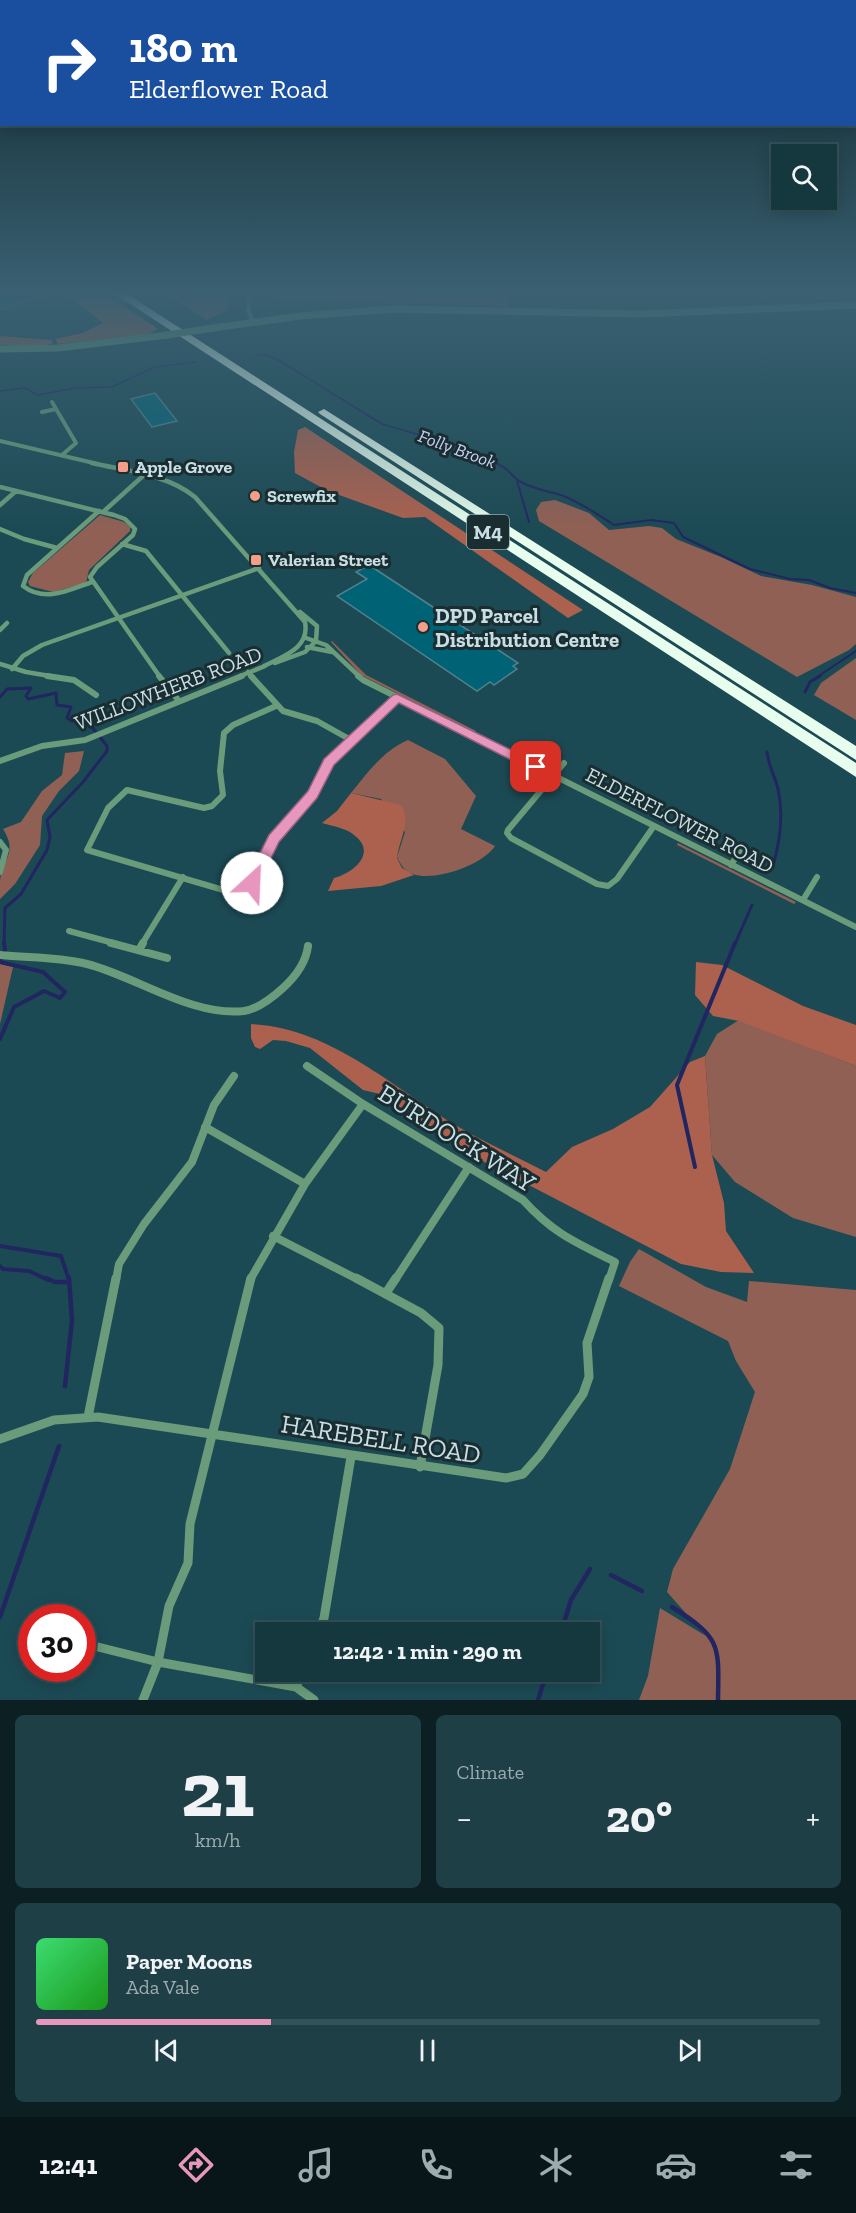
<!DOCTYPE html>
<html lang="en">
<head>
<meta charset="utf-8">
<style>
	:root { --surface:#15383f; --page:#1e3f46; --text:#f1f3f6; --muted:#9dacb0; --line:#345259; --accent:#e797bd }
	body { margin:0; font-family:"Zilla Slab",serif; background:var(--page); color:var(--text); height:100vh; display:flex; flex-direction:column; font-size:22px; white-space:nowrap }
	* { box-sizing:border-box; margin:0 }
	p { font-size:20px; color:var(--muted) }
	.icon { flex:none; width:33px; height:33px; fill:none; stroke:currentColor; stroke-width:2; stroke-linecap:round; stroke-linejoin:round }
	.map { position:relative; height:1700px; overflow:hidden }
	.details { display:flex; flex-direction:column; gap:15px; padding:15px; background:#0c1f23; flex:1 }
	.details>* { flex:none }
	.hud { position:absolute; left:0px; top:0px; width:856px; height:126px; box-shadow:0 3px 15px #0003,0 0 0 2px var(--line); background:#1a4fa0; color:#fff; overflow:hidden }
	.tools { position:absolute; left:771px; top:144px; display:grid; gap:12px }
	.tools a { display:grid; place-items:center; width:66px; height:66px; border-radius:0px; background:var(--surface); box-shadow:0 3px 15px #0003,0 0 0 2px var(--line); font-size:30px }
	.speed { position:absolute; left:18px; top:1604px; display:flex; gap:12px; font-size:30px; font-weight:700; text-align:center }
	.speed>* { display:grid; place-content:center; width:78px; height:78px; border-radius:50%; background:var(--surface); box-shadow:0 3px 15px #0003,0 0 0 2px var(--line); line-height:1 }
	.speed .limit { border:9px solid #d22; background:#fff; color:#111 }
	.pin { position:absolute; display:grid; place-items:center; width:51px; height:51px; color:#fff; margin:-26px; border-radius:12px; box-shadow:0 3px 9px #0006 }
	.me { position:absolute; width:66px; margin:-33px; rotate:25deg; stroke-linejoin:round; filter:drop-shadow(0 0 4px #0008) }
	.turn { display:flex; align-items:center; gap:21px; height:126px; padding:0 30px; font-size:27px }
	.turn .icon { width:78px; height:78px; stroke-width:2.5 }
	.turn b { display:block; font-size:42px; line-height:51px }
	.big { font-size:45px; font-weight:700; line-height:1.1 }
	.details .tile { flex:1; display:flex; flex-direction:column; justify-content:center; gap:9px; min-width:0; padding:0 21px; border-radius:9px; background:var(--page) }
	.details .dial { align-items:center; gap:0 }
	.dial b { font-size:78px; line-height:1 }
	.song { display:flex; align-items:center; gap:18px }
	.cover { width:72px; height:72px; border-radius:9px; background:linear-gradient(135deg,hsl(140 70% 55%),hsl(120 70% 35%)) }
	.played { height:6px; border-radius:3px; background:linear-gradient(90deg,var(--accent) 30%,var(--line) 30%) }
	.keys { display:flex; justify-content:space-around; direction:ltr }
	.heat { display:flex; justify-content:space-between; align-items:center; font-size:33px; direction:ltr }
	.details .tiles { flex:1; display:grid; gap:15px; grid-template-columns:1fr 1fr }
	.tile:last-child { grid-column:span 2 }
	.trip { position:absolute; left:255px; top:1622px; width:345px; height:60px; border-radius:0px; background:var(--surface); box-shadow:0 3px 15px #0003,0 0 0 2px var(--line); font-weight:700; line-height:60px; text-align:center }
	.tabs { display:flex; height:96px; justify-content:space-around; align-items:center; background:#081619; color:var(--muted) }
	.tabs .icon { width:42px; height:42px }
	.tabs .selected { color:var(--accent) }
	.tabs b { font-size:27px; color:var(--text) }
	.map>svg:first-child { display:block }
</style>
</head>
<body>
<div class="map">
<svg width="856" height="1700" viewBox="0 0 856 1700">
	<rect width="100%" height="100%" fill="#1c4a54"/>
	<!-- green -->
	<path fill="#916054" d="M166,294H231L227,310L207,320Z
		M274,294H509L508,306L274,300Z
		M555,500L589,513L609,530L649,526L662,528L676,539L721,557L761,576L812,585L856,597V644L849,650L797,677L539,521L536,510L541,502Z
		M100,515L124,522L130,527V531L89,570L86,583L53,592L30,586L28,582L33,573Z
		M332,641L366,675L476,731L474,732L361,675L331,642Z
		M856,658V720L814,695L821,683Z
		M408,740L445,759L476,796L461,829L495,846C483,865 434,882 413,874C404,871 401,865 397,857L405,832L381,799L351,793C368,772 383,751 408,740Z
		M84,751L79,771L59,791L42,816L40,845L15,884L0,899C0,893 0,886 0,880C3,858 18,853 3,829L21,822L42,791L62,775L65,753Z
		M678,843L796,902L794,904L677,845Z
		M0,964L13,967L0,1024Z
		M739,1020L856,1066V1237L793,1218L735,1182L712,1155L705,1056L717,1034Z
		M639,1249L706,1287L747,1302L749,1281L856,1290V1700H639L648,1676L660,1608L706,1636L667,1592L673,1569L730,1469L755,1392L736,1361L728,1341L619,1286L630,1262Z"/>
	<!-- forest -->
	<path fill="#ac614e" d="M67,294H106L158,329L148,334L58,344L55,339L83,333L103,323Z
		M0,336L52,340L53,343L47,345H0Z
		M305,427L583,610L568,618L425,517L403,518L328,491L295,473L294,452L298,430Z
		M351,793L401,805C412,822 399,839 397,858L402,868L414,875L381,886L328,891L334,878C353,873 378,853 354,835C346,828 332,826 322,823L337,811Z
		M696,962L722,965L803,1006L856,1025V1066L739,1021L713,1016L695,995Z
		M251,1024C331,1028 392,1087 457,1126C486,1143 517,1157 546,1172L572,1147L613,1129L650,1107L690,1062L705,1056L712,1155L724,1203L726,1231L754,1273L721,1272L681,1264L473,1156L380,1094L363,1090L310,1048L286,1041L273,1040L260,1049L255,1047L251,1038Z"/>
	<g fill="none" stroke-linecap="round" stroke-linejoin="round">
		<!-- stream-far4 -->
		<path stroke="#212660" stroke-width="1.5" d="M258,355H267L280,361L382,424L465,448L478,457L499,464
			M0,391L25,388L38,395L75,388L112,387L155,367L196,362"/>
		<!-- stream-far3 -->
		<path stroke="#212660" stroke-width="2" d="M495,463C510,468 511,477 521,482C534,489 547,491 561,495C580,502 597,514 614,525L651,520L674,523L683,537L750,569L790,579L809,580L830,588L856,593
			M517,481L529,522
			M817,677L856,651"/>
		<!-- stream-far2 -->
		<path stroke="#212660" stroke-width="3" d="M805,692L810,682L820,676
			M0,697L7,689L31,688L26,696L28,699L56,693L57,705L71,707L67,718L72,721L84,717L107,746V751L83,782L47,820L50,837L47,850L21,894L5,908L4,944
			M767,752C768,765 775,776 778,789C784,815 780,841 773,866
			M735,944L752,905"/>
		<!-- stream-far1 -->
		<path stroke="#212660" stroke-width="4" d="M0,960L5,950L4,943
			M0,962L43,972L65,992L60,998L44,991L14,1007L0,1039
			M695,1167L677,1085L735,943
			M0,1246L61,1256L69,1280
			M0,1266L3,1269L29,1271L48,1280"/>
		<!-- stream -->
		<path stroke="#212660" stroke-width="4.5" d="M46,1278L55,1282H69
			M65,1386L72,1320L69,1278
			M611,1575L642,1591
			M672,1607C721,1638 719,1644 718,1700
			M0,1617L59,1446
			M561,1632L571,1600L590,1569
			M538,1700L547,1671"/>
	</g>
	<!-- building -->
	<path fill="#006375" stroke="#52808b" stroke-width="1.5" d="M0,294H42V296L0,310Z
		M155,393L177,421L152,427L131,399Z
		M369,565L518,663L513,666L517,669L494,685L490,682L477,691L337,596L367,579L356,572Z"/>
	<g fill="none" stroke-linecap="round" stroke-linejoin="round">
		<!-- minor-far4 -->
		<path stroke="#6a9c7b" stroke-width="4" d="M250,294L248,310L253,322
			M52,402L76,443L62,455
			M42,412L56,409
			M0,441L98,464"/>
		<!-- minor-far3 -->
		<path stroke="#6a9c7b" stroke-width="4.5" d="M92,463C126,471 167,474 195,497L305,622C310,648 284,656 264,666
			M0,487L114,515L125,519L135,529L133,535L97,567L90,577L160,677
			M0,505L16,491
			M103,512L144,475
			M0,529L24,539L57,548
			M122,544L146,551L229,653
			M92,582C69,590 45,603 23,586L27,575L99,511
			M0,630L7,623
			M306,638L326,645L360,677
			M307,647L332,652
			M275,663L305,652L316,641L317,626L300,612
			M0,664L26,672L56,677
			M12,669L23,656L42,645L259,568
			M248,672L253,677
			M238,677L265,666"/>
		<!-- minor-far2 -->
		<path stroke="#6a9c7b" stroke-width="6" d="M47,676L74,680L96,695
			M159,676L179,701
			M251,676L283,711L317,721L351,740
			M358,676L363,680L856,927
			M276,706L233,725L224,733L220,771L223,795L212,806L204,808L127,790L108,808L87,850L237,894L248,889L273,838L313,794L329,762L397,698
			M0,761L42,746L85,740L242,676
			M564,763L508,830L507,833L511,838L597,884L608,886L617,879L654,826
			M0,842L6,850L0,872
			M731,865L743,846
			M803,900L817,877
			M69,931L117,944
			M142,944L183,877"/>
		<!-- minor-far1 -->
		<path stroke="#6a9c7b" stroke-width="8" d="M111,943L167,958
			M139,950L143,943
			M0,955C29,958 58,957 87,964C135,976 192,1017 244,1011C258,1009 272,998 283,988C295,977 306,963 308,946
			M307,1066L363,1104L523,1200C554,1234 575,1242 615,1262L609,1280
			M205,1127L305,1184
			M273,1236L359,1280
			M116,1280L119,1264L144,1224L192,1162L214,1105L234,1076
			M250,1280L305,1184L363,1104
			M395,1280L469,1167"/>
		<!-- minor -->
		<path stroke="#6a9c7b" stroke-width="9" d="M356,1278L421,1313L439,1328L438,1365L420,1467
			M386,1293L396,1278
			M88,1417L116,1278
			M0,1439L54,1420L98,1417L506,1478L523,1474L540,1455L583,1394L589,1377L587,1343L609,1278
			M319,1632L324,1618L351,1457
			M82,1643L158,1662L296,1687L314,1700
			M296,1687L303,1671
			M143,1700L158,1662L169,1606L188,1563L190,1524L251,1278"/>
		<!-- tertiary -->
		<path stroke="#6a9c7b" stroke-width="7" d="M213,328L300,316L393,309L641,314L856,305
			M0,349L58,348L167,335"/>
		<!-- motorway -->
		<path fill="#e7feee" fill-rule="evenodd" d="M115,294H127L856,763V777Z
			M324,409L856,746V760L320,414L318,412Z"/>
		<!-- tertiary-bridge -->
		<path stroke="#6a9c7b" stroke-width="7" d="M167,335L213,328"/>
	</g>
	<!-- sky -->
	<linearGradient id="sky" x2="0" y2="1"><stop stop-color="#0f292e"/><stop offset="0.55" stop-color="#3a6072"/><stop offset="1" stop-color="#3a6072" stop-opacity="0"/></linearGradient>
	<rect width="856" height="532" fill="url(#sky)"/>
	<!-- route -->
	<path fill="#e797bd" stroke="#96627b" stroke-width="1.5" d="M397,694L540,764L542,767L536,771L531,770L399,703L334,765L317,798L279,842L257,887H247L245,883L269,835L308,791L324,759L393,695Z"/>
	<!-- markers -->
	<g fill="#f49e88" stroke="#1a2d31" stroke-width="2">
		<rect x="117" y="461" width="12" height="12" rx="3"/>
		<circle cx="255" cy="496" r="6"/>
		<rect x="250" y="554" width="12" height="12" rx="3"/>
		<circle cx="423" cy="627" r="6"/>
	</g>
	<g text-anchor="middle" dominant-baseline="central" stroke-width="6" stroke-linejoin="round" paint-order="stroke">
		<!-- far-water labels -->
		<g font-size="18" font-style="italic" fill="#c9d2f8" stroke="#1a2d31">
			<text transform="translate(457 449) rotate(20)">Folly Brook</text>
		</g>
		<!-- far-poi labels -->
		<g font-size="18" font-weight="bold" fill="#c7dee4" stroke="#1a2d31" text-anchor="start">
			<text x="135" y="467">Apple Grove</text>
			<text x="267" y="496">Screwfix</text>
			<text x="268" y="560">Valerian Street</text>
		</g>
		<!-- shield labels -->
		<rect fill="#1a2d31" stroke="#93a9ae" stroke-width="1.5" x="467" y="515" width="42" height="34" rx="4.5"/>
		<g font-size="20" font-weight="bold" fill="#c7dee4">
			<text x="488" y="532">M4</text>
		</g>
		<!-- poi labels -->
		<g font-size="21" font-weight="bold" fill="#c7dee4" stroke="#1a2d31" text-anchor="start">
			<text x="435" y="615">DPD Parcel<tspan x="435" dy="24">Distribution Centre</tspan></text>
		</g>
		<!-- street labels -->
		<g font-size="21" fill="#c7dee4" stroke="#1a2d31">
			<text transform="translate(168 688) rotate(-21)">WILLOWHERB ROAD</text>
			<text transform="translate(680 820) rotate(27)">ELDERFLOWER ROAD</text>
		</g>
		<!-- near-street labels -->
		<g font-size="26" fill="#c7dee4" stroke="#1a2d31">
			<text transform="translate(457 1138) rotate(32)">BURDOCK WAY</text>
			<text transform="translate(381 1439) rotate(9)">HAREBELL ROAD</text>
		</g>
	</g>
</svg>
<div class="tools">
<a><svg class="icon" aria-label="search" viewBox="0 0 24 24"><circle cx="10" cy="10" r="6"/><path d="M15 15l6 6"/></svg></a>
</div>
<div class="speed"><div class="limit">30</div></div>
<div class="pin" style="left:536px;top:767px;background:#d93025"><svg class="icon" aria-label="arrive" viewBox="0 0 24 24"><path d="M6 21V4h12l-3 4 3 4H6"/></svg></div>
<svg class="me" style="left:252px;top:883px" viewBox="-20 -20 40 40"><circle r="19" fill="#fff"/><path d="M0-13L10 11 0 6-10 11z" fill="#e797bd"/></svg>
<div class="trip">12:42 · 1 min · 290 m</div>
<div class="hud">
<div class="turn"><svg class="icon" aria-label="right" viewBox="0 0 24 24"><path d="M7 20v-9h11M14 6l5 5-5 5"/></svg><div><b>180 m</b>Elderflower Road</div></div>
</div>
</div>
<section class="details">
<div class="tiles">
<div class="tile dial"><b>21</b><p>km/h</p></div>
<div class="tile"><p>Climate</p>
<div class="heat"><a>−</a><b class="big">20°</b><a>+</a></div>
</div>
<div class="tile">
<div class="song"><i class="cover"></i><div><b>Paper Moons</b><p>Ada Vale</p></div></div>
<div class="played"></div>
<div class="keys"><svg class="icon" aria-label="previous" viewBox="0 0 24 24"><path d="M18 5L8 12l10 7zM5 5v14"/></svg><svg class="icon" aria-label="pause" viewBox="0 0 24 24"><path d="M8 5v14M16 5v14"/></svg><svg class="icon" aria-label="next" viewBox="0 0 24 24"><path d="M6 5l10 7-10 7zM19 5v14"/></svg></div>
</div>
</div>
</section>
<nav class="tabs">
<b>12:41</b>
<svg class="icon selected" aria-label="directions" viewBox="0 0 24 24"><path d="M12 3l9 9-9 9-9-9zM9 14v-3h6M13 9l2 2-2 2"/></svg>
<svg class="icon" aria-label="music" viewBox="0 0 24 24"><path d="M9 18V5l10-2v13"/><circle cx="6" cy="18" r="3"/><circle cx="16" cy="16" r="3"/></svg>
<svg class="icon" aria-label="phone" viewBox="0 0 24 24"><path d="M5 4h4l2 5-3 2q2 4 5 5l2-3 5 2v4C11 20 4 13 5 4z"/></svg>
<svg class="icon" aria-label="climate" viewBox="0 0 24 24"><path d="M12 3v18M4 7l16 10M4 17L20 7"/></svg>
<svg class="icon" aria-label="car" viewBox="0 0 24 24"><path d="M5 17H2v-5l4-1 3-4h7l3 4 3 1v5h-3M9 17h6M6 11h13"/><circle cx="7" cy="17" r="2"/><circle cx="17" cy="17" r="2"/></svg>
<svg class="icon" aria-label="filters" viewBox="0 0 24 24"><path d="M4 7h16M4 17h16"/><circle cx="9" cy="7" r="2"/><circle cx="15" cy="17" r="2"/></svg>
</nav>
</body>
</html>
